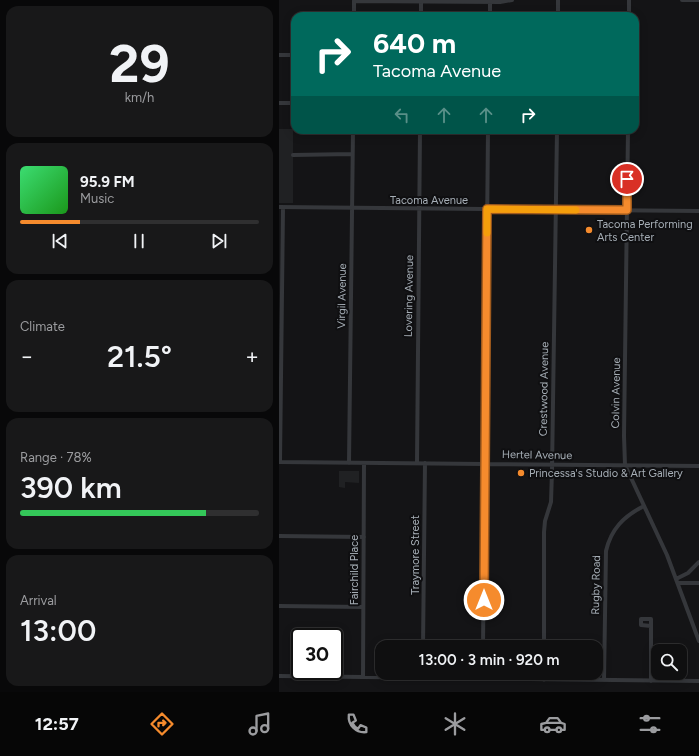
<!DOCTYPE html>
<html lang="en">
<head>
<meta charset="utf-8">
<style>
	:root { --surface:#0f0f10; --page:#181819; --text:#f1f3f6; --muted:#9b9c9f; --line:#2f2f30; --accent:#f58b2d }
	body { margin:0; font-family:Figtree,sans-serif; background:var(--page); color:var(--text); height:100vh; display:flex; flex-direction:column; font-size:15px; white-space:nowrap }
	* { box-sizing:border-box; margin:0 }
	p { font-size:13px; color:var(--muted) }
	.icon { flex:none; width:22px; height:22px; fill:none; stroke:currentColor; stroke-width:2; stroke-linecap:round; stroke-linejoin:round }
	.map { position:relative; flex:1; overflow:hidden }
	.sheet { display:flex; flex-direction:column; gap:6px; padding:6px; background:#080809; width:279px }
	.sheet>* { flex:none }
	.guide { position:absolute; left:12px; top:12px; width:348px; height:122px; border-radius:12px; box-shadow:0 2px 10px #0003,0 0 0 1px var(--line); background:#00695c; color:#fff; overflow:hidden }
	.fabs { position:absolute; left:372px; top:644px; display:grid; gap:8px }
	.fabs a { display:grid; place-items:center; width:36px; height:36px; border-radius:8px; background:var(--surface); box-shadow:0 2px 10px #0003,0 0 0 1px var(--line); font-size:20px }
	.speed { position:absolute; left:12px; top:628px; display:flex; gap:8px; font-size:20px; font-weight:700; text-align:center }
	.speed>* { display:grid; place-content:center; width:52px; height:52px; border-radius:50%; background:var(--surface); box-shadow:0 2px 10px #0003,0 0 0 1px var(--line); line-height:1 }
	.speed .limit { border:2px solid #111; border-radius:6px; background:#fff; color:#111 }
	.pin { position:absolute; display:grid; place-items:center; width:34px; height:34px; color:#fff; margin:-17px; border:2px solid #fff; border-radius:50%; box-shadow:0 1px 4px #0007 }
	.me { position:absolute; width:44px; margin:-22px; rotate:0deg; stroke-linejoin:round; filter:drop-shadow(0 0 3px #0008) }
	.turn { display:flex; align-items:center; gap:14px; height:84px; padding:0 16px; font-size:18px }
	.turn .icon { width:52px; height:52px; stroke-width:2.5 }
	.turn b { display:block; font-size:28px; line-height:34px }
	.lanes { display:flex; align-items:center; height:38px; padding:0 16px; background:#0003; justify-content:center; gap:20px; direction:ltr }
	.lanes .off { opacity:.35 }
	.big { font-size:30px; font-weight:600; line-height:1.1 }
	.sheet .card { flex:1; display:flex; flex-direction:column; justify-content:center; gap:6px; min-width:0; padding:0 14px; border-radius:12px; background:var(--page) }
	.sheet .dial { align-items:center; gap:0 }
	.dial b { font-size:52px; line-height:1 }
	.song { display:flex; align-items:center; gap:12px }
	.cover { width:48px; height:48px; border-radius:6px; background:linear-gradient(135deg,hsl(140 70% 55%),hsl(120 70% 35%)) }
	.played { height:4px; border-radius:2px; background:linear-gradient(90deg,var(--accent) 25%,var(--line) 25%) }
	.keys { display:flex; justify-content:space-around; direction:ltr }
	.heat { display:flex; justify-content:space-between; align-items:center; font-size:22px; direction:ltr }
	.charge { height:6px; border-radius:3px; background:linear-gradient(90deg,#34c759 78%,var(--line) 0) }
	.trip { position:absolute; left:96px; top:640px; width:228px; height:40px; border-radius:12px; background:var(--surface); box-shadow:0 2px 10px #0003,0 0 0 1px var(--line); font-weight:600; line-height:40px; text-align:center }
	.menu { display:flex; height:64px; justify-content:space-around; align-items:center; background:#060606; color:var(--muted) }
	.menu .icon { width:28px; height:28px }
	.menu .current { color:var(--accent) }
	.menu b { font-size:18px; color:var(--text) }
	main { display:flex; flex:1; min-height:0 }
	.map>svg:first-child { display:block }
</style>
</head>
<body>
<main>
<section class="sheet">
<div class="card dial"><b>29</b><p>km/h</p></div>
<div class="card">
<div class="song"><i class="cover"></i><div><b>95.9 FM</b><p>Music</p></div></div>
<div class="played"></div>
<div class="keys"><svg class="icon" aria-label="previous" viewBox="0 0 24 24"><path d="M18 5L8 12l10 7zM5 5v14"/></svg><svg class="icon" aria-label="pause" viewBox="0 0 24 24"><path d="M8 5v14M16 5v14"/></svg><svg class="icon" aria-label="next" viewBox="0 0 24 24"><path d="M6 5l10 7-10 7zM19 5v14"/></svg></div>
</div>
<div class="card"><p>Climate</p>
<div class="heat"><a>−</a><b class="big">21.5°</b><a>+</a></div>
</div>
<div class="card"><p>Range · 78%</p><b class="big">390 km</b><div class="charge"></div></div>
<div class="card"><p>Arrival</p><b class="big">13:00</b></div>
</section>
<div class="map">
<svg width="420" height="692" viewBox="0 0 420 692">
	<rect width="100%" height="100%" fill="#141416"/>
	<!-- built -->
	<path fill="#202123" d="M0,129H14V203H0Z
		M60,471H80V483L66,482V488L60,487Z"/>
	<g fill="none" stroke-linecap="round" stroke-linejoin="round">
		<!-- minor -->
		<path stroke="#35373b" stroke-width="4" d="M403,0H420
			M75,16V1L221,2L233,0
			M142,16V1
			M211,16V2
			M279,16V0
			M350,16V0
			M0,55H16
			M0,103H16
			M349,130L345,436L346,465L388,555L420,641
			M14,155L73,154
			M0,207L420,211
			M0,462L420,466
			M1,462L4,208
			M70,463L74,130
			M138,463L141,130
			M0,536L85,537
			M397,579L409,573L420,562
			M399,583H420
			M0,606L84,607
			M144,647L146,463
			M204,647L209,130
			M265,647V532L266,521L272,502L273,471L278,130
			M0,676L420,681
			M84,677L85,463
			M265,680V673
			M325,680L327,551C332,529 345,516 365,506
			M372,681V619H362V625L372,626"/>
	</g>
	<g fill="none" stroke-linecap="round" stroke-linejoin="round">
		<!-- route casing -->
		<g stroke="#9f5a1d" stroke-width="10">
			<path id="route" d="M205,600L208,209L348,210V179"/>
		</g>
		<!-- route -->
		<use href="#route" stroke="#f58b2d" stroke-width="7"/>
		<!-- slow -->
		<path stroke="#f59e0b" stroke-width="7" d="M208,233V209L297,210"/>
	</g>
	<!-- markers -->
	<g fill="#f58b2d" stroke="#0f0f11" stroke-width="1.5">
		<circle cx="310" cy="230" r="4"/>
		<circle cx="242" cy="473" r="4"/>
	</g>
	<g text-anchor="middle" dominant-baseline="central" stroke-width="4" stroke-linejoin="round" paint-order="stroke">
		<!-- street labels -->
		<g font-size="11" fill="#a6aeb6" stroke="#0f0f11">
			<text x="150" y="200">Tacoma Avenue</text>
			<text transform="translate(63 296) rotate(-89)">Virgil Avenue</text>
			<text transform="translate(130 296) rotate(-89)">Lovering Avenue</text>
			<text transform="translate(265 389) rotate(-89)">Crestwood Avenue</text>
			<text transform="translate(337 393) rotate(-89)">Colvin Avenue</text>
			<text transform="translate(258 455) rotate(1)">Hertel Avenue</text>
			<text transform="translate(136 555) rotate(-90)">Traymore Street</text>
			<text transform="translate(75 570) rotate(-90)">Fairchild Place</text>
			<text transform="translate(317 585) rotate(-89)">Rugby Road</text>
		</g>
		<!-- poi labels -->
		<g font-size="11" fill="#a6aeb6" stroke="#0f0f11" text-anchor="start">
			<text x="318" y="224">Tacoma Performing<tspan x="318" dy="13">Arts Center</tspan></text>
			<text x="250" y="473">Princessa's Studio &amp; Art Gallery</text>
		</g>
	</g>
</svg>
<div class="fabs">
<a><svg class="icon" aria-label="search" viewBox="0 0 24 24"><circle cx="10" cy="10" r="6"/><path d="M15 15l6 6"/></svg></a>
</div>
<div class="speed"><div class="limit">30</div></div>
<div class="pin" style="left:348px;top:179px;background:#d93025"><svg class="icon" aria-label="arrive" viewBox="0 0 24 24"><path d="M6 21V4h12l-3 4 3 4H6"/></svg></div>
<svg class="me" style="left:205px;top:600px" viewBox="-20 -20 40 40"><circle r="17" fill="#f58b2d" stroke="#fff" stroke-width="3"/><path d="M0-11L8 9 0 5-8 9z" fill="#fff"/></svg>
<div class="trip">13:00 · 3 min · 920 m</div>
<div class="guide">
<div class="turn"><svg class="icon" aria-label="right" viewBox="0 0 24 24"><path d="M7 20v-9h11M14 6l5 5-5 5"/></svg><div><b>640 m</b>Tacoma Avenue</div></div>
<div class="lanes"><svg class="icon off" aria-label="left" viewBox="0 0 24 24"><path d="M17 20v-9H6M10 6l-5 5 5 5"/></svg><svg class="icon off" aria-label="ahead" viewBox="0 0 24 24"><path d="M12 20V5M6 11l6-6 6 6"/></svg><svg class="icon off" aria-label="ahead" viewBox="0 0 24 24"><path d="M12 20V5M6 11l6-6 6 6"/></svg><svg class="icon" aria-label="right" viewBox="0 0 24 24"><path d="M7 20v-9h11M14 6l5 5-5 5"/></svg></div>
</div>
</div>
</main>
<nav class="menu">
<b>12:57</b>
<svg class="icon current" aria-label="directions" viewBox="0 0 24 24"><path d="M12 3l9 9-9 9-9-9zM9 14v-3h6M13 9l2 2-2 2"/></svg>
<svg class="icon" aria-label="music" viewBox="0 0 24 24"><path d="M9 18V5l10-2v13"/><circle cx="6" cy="18" r="3"/><circle cx="16" cy="16" r="3"/></svg>
<svg class="icon" aria-label="phone" viewBox="0 0 24 24"><path d="M5 4h4l2 5-3 2q2 4 5 5l2-3 5 2v4C11 20 4 13 5 4z"/></svg>
<svg class="icon" aria-label="climate" viewBox="0 0 24 24"><path d="M12 3v18M4 7l16 10M4 17L20 7"/></svg>
<svg class="icon" aria-label="car" viewBox="0 0 24 24"><path d="M5 17H2v-5l4-1 3-4h7l3 4 3 1v5h-3M9 17h6M6 11h13"/><circle cx="7" cy="17" r="2"/><circle cx="17" cy="17" r="2"/></svg>
<svg class="icon" aria-label="filters" viewBox="0 0 24 24"><path d="M4 7h16M4 17h16"/><circle cx="9" cy="7" r="2"/><circle cx="15" cy="17" r="2"/></svg>
</nav>
</body>
</html>
